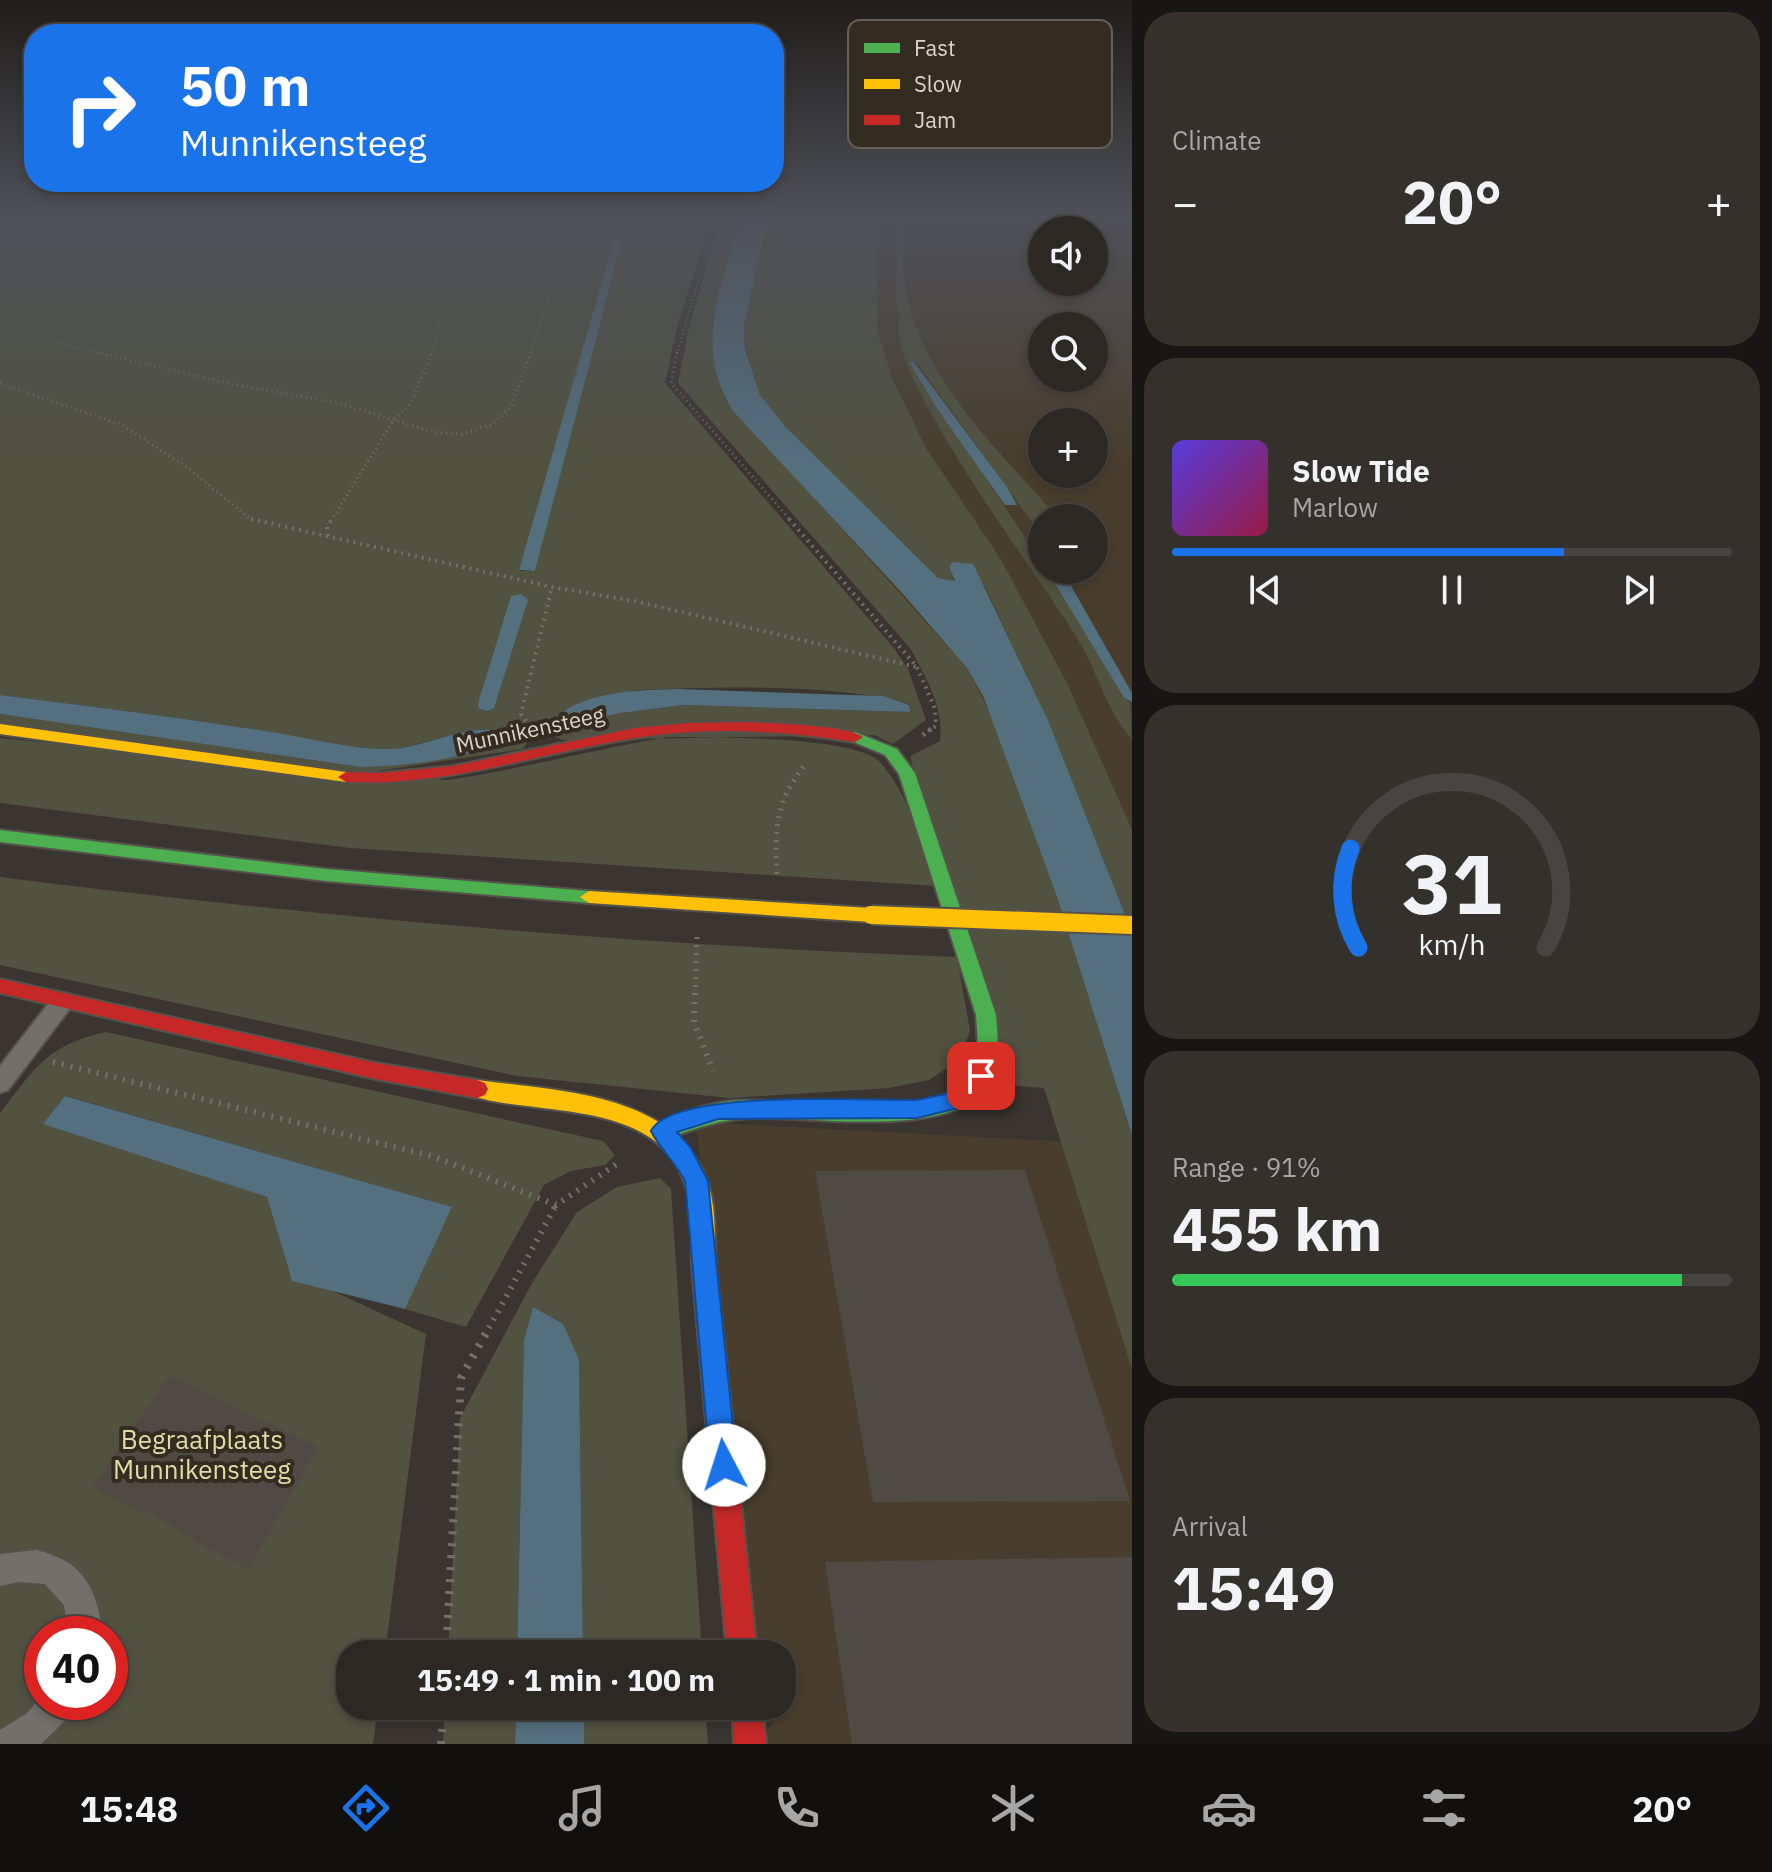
<!DOCTYPE html>
<html lang="en">
<head>
<meta charset="utf-8">
<style>
	:root { --surface:#2c2824; --page:#34302c; --text:#f1f3f6; --muted:#a6a6a6; --line:#484441; --accent:#1a73e8 }
	body { margin:0; font-family:"IBM Plex Sans",sans-serif; background:var(--page); color:var(--text); height:100vh; display:flex; flex-direction:column; font-size:30px; white-space:nowrap }
	* { box-sizing:border-box; margin:0 }
	p { font-size:26px; color:var(--muted) }
	.icon { flex:none; width:44px; height:44px; fill:none; stroke:currentColor; stroke-width:2; stroke-linecap:round; stroke-linejoin:round }
	.map { position:relative; flex:1; overflow:hidden }
	.details { display:flex; flex-direction:column; gap:12px; padding:12px; background:#181614; width:640px }
	.details>* { flex:none }
	.top-card { position:absolute; left:24px; top:24px; width:760px; height:168px; border-radius:32px; box-shadow:0 4px 12px #0003,0 0 0 2px var(--line); background:#1a73e8; color:#fff; overflow:hidden }
	.tools { position:absolute; left:1028px; top:216px; display:grid; gap:16px }
	.tools a { display:grid; place-items:center; width:80px; height:80px; border-radius:50%; background:var(--surface); box-shadow:0 4px 12px #0003,0 0 0 2px var(--line); font-size:40px }
	.speed { position:absolute; left:24px; top:1616px; display:flex; gap:16px; font-size:40px; font-weight:700; text-align:center }
	.speed>* { display:grid; place-content:center; width:104px; height:104px; border-radius:50%; background:var(--surface); box-shadow:0 4px 12px #0003,0 0 0 2px var(--line); line-height:1 }
	.speed .limit { border:12px solid #d22; background:#fff; color:#111 }
	.pin { position:absolute; display:grid; place-items:center; width:68px; height:68px; color:#fff; margin:-34px; border-radius:16px; box-shadow:0 4px 12px #0006 }
	.me { position:absolute; width:88px; margin:-44px; rotate:355deg; stroke-linejoin:round; filter:drop-shadow(0 0 6px #0008) }
	.turn { display:flex; align-items:center; gap:28px; height:168px; padding:0 24px; font-size:36px }
	.turn .icon { width:104px; height:104px; stroke-width:2.5 }
	.turn b { display:block; font-size:56px; line-height:68px }
	.big { font-size:60px; font-weight:800; line-height:1.1 }
	.details .card { flex:1; display:flex; flex-direction:column; justify-content:center; gap:12px; min-width:0; padding:0 28px; border-radius:32px; background:var(--page) }
	.details .dial { align-items:center; gap:0 }
	.dial svg { height:208px; overflow:visible; fill:none; stroke:var(--line); stroke-width:7; stroke-linecap:round; text-anchor:middle }
	.dial text { fill:var(--text); stroke:none }
	.song { display:flex; align-items:center; gap:24px }
	.cover { width:96px; height:96px; border-radius:12px; background:linear-gradient(135deg,hsl(250 70% 55%),hsl(340 70% 35%)) }
	.played { height:8px; border-radius:4px; background:linear-gradient(90deg,var(--accent) 70%,var(--line) 70%) }
	.keys { display:flex; justify-content:space-around; direction:ltr }
	.heat { display:flex; justify-content:space-between; align-items:center; font-size:44px; direction:ltr }
	.charge { height:12px; border-radius:6px; background:linear-gradient(90deg,#34c759 91%,var(--line) 0) }
	.trip { position:absolute; left:336px; top:1640px; width:460px; height:80px; border-radius:32px; background:var(--surface); box-shadow:0 4px 12px #0003,0 0 0 2px var(--line); font-weight:800; line-height:80px; text-align:center }
	.menu { display:flex; height:128px; justify-content:space-around; align-items:center; background:#12100e; color:var(--muted) }
	.menu .icon { width:56px; height:56px }
	.menu .on { color:var(--accent) }
	.menu b { font-size:36px; color:var(--text) }
	main { display:flex; flex:1; min-height:0 }
	.map>svg:first-child { display:block }
</style>
</head>
<body>
<main>
<div class="map">
<svg width="1132" height="1744" viewBox="0 0 1132 1744">
	<rect width="100%" height="100%" fill="#3a3530"/>
	<!-- built -->
	<path fill="#493e2d" fill-rule="evenodd" d="M761,220H1132V1000L776,429ZM1042,230H1094V282H1042ZM1042,326H1094V378H1042ZM1042,422H1094V474H1042ZM1042,518H1094V570H1042Z
		M696,1122L1132,1145V1744H760L782,1706V1654H751Z"/>
	<!-- green -->
	<path fill="#515240" fill-rule="evenodd" d="M0,220H620L618,228L628,227L627,220H711L677,326L665,383L893,647L908,669L926,720L893,744L874,735L562,740L541,729L529,730L528,741L523,749L364,773L0,723V714L360,767L454,757L509,740L504,733C470,720 427,747 391,749C364,749 321,744 294,739C284,737 275,732 265,731C176,717 88,706 0,695ZM614,241L575,416L535,571H520ZM639,690C719,687 832,683 909,704V712L683,705L621,713L570,724L554,719L578,704Z
		M720,220H741C724,278 695,342 726,400L967,668L996,725L1056,894L1132,1135V1369L1044,1088L1001,1085L910,756L940,741C944,706 926,678 910,648L678,383L689,327Z
		M768,220H877V329L892,378L926,448L1000,558L1067,683L1132,830V932L1048,720L985,587L949,567L954,582L938,578L785,426L760,395L745,350L744,323Z
		M897,220H903C903,248 901,278 909,305C933,392 1002,453 1058,518H1042V536L917,363H910L1042,563V570H1047L1058,587L1124,698L1130,702L1132,739C1108,714 1098,673 1080,643C1050,590 877,365 901,318L896,301Z
		M669,737C710,738 856,735 881,763C910,798 922,844 937,886L350,848L0,803V738L448,780C522,769 594,749 669,737Z
		M0,877C318,917 637,945 957,957L970,1031L959,1060L929,1080L889,1088L729,1098L517,1076L0,965Z
		M106,1032L603,1141L615,1155L605,1165L571,1171L544,1185L466,1327L405,1309L451,1207L66,1096L44,1124L267,1197L289,1271L426,1334L385,1654H350V1706H378L373,1744H0V1113C35,1068 47,1045 106,1032ZM42,1634H110V1702H42Z
		M660,1178L671,1189L702,1654H583L579,1359L533,1307L524,1340L517,1654H448L460,1418L532,1283L577,1212L617,1187Z
		M445,1706H516L515,1744H443Z
		M584,1706H705L708,1744H584Z"/>
	<!-- water -->
	<path fill="#546f7e" d="M741,220H768L744,324L745,350L760,395L785,426L938,578L955,581L949,567L952,562L973,564L1048,720L1132,932V1135L1056,894L984,698L967,668L903,594L733,411C692,348 721,286 741,220Z
		M614,240H622L535,571L519,570Z
		M913,361L1007,487L1017,505H1005L936,407L910,363Z
		M1047,570H1062L1132,693V702L1124,698Z
		M521,594L528,600L494,708L487,711L478,708L479,700L511,596Z
		M677,689L883,696L909,705L910,712L683,705L621,713L570,724L554,719C583,691 639,690 677,689Z
		M0,695C88,706 176,717 265,731C306,737 350,750 392,749C428,747 471,720 505,733L509,741C462,759 411,766 360,767L0,714Z
		M65,1096L452,1207L405,1309L292,1281L267,1197L43,1124Z
		M533,1307L563,1324L579,1359L583,1654H517L524,1340Z
		M516,1706H584V1744H515Z"/>
	<!-- building -->
	<path fill="#4f4a43" d="M1025,1170L1130,1501L873,1502L815,1171Z
		M169,1376L318,1447L248,1569L195,1541L146,1510L144,1514L92,1487Z
		M1132,1557V1744H852L825,1562Z"/>
	<g fill="none" stroke-linecap="round" stroke-linejoin="round">
		<!-- lane casing -->
		<g stroke="#55524c" stroke-width="4">
			<path id="lane" d="M63,993L71,995L74,1001L71,1007L8,1090L0,1093V1066L55,995Z
				M36,1550C84,1561 96,1588 103,1634H69L64,1605L45,1584L19,1582L0,1586V1554Z
				M42,1696V1702H77L72,1714L41,1744H0V1730L26,1714Z"/>
		</g>
		<!-- fast casing -->
		<g stroke="#55524c" stroke-width="4">
			<path id="fast" d="M855,732L897,749L915,773L996,1015C998,1040 1001,1065 987,1086C953,1140 812,1116 757,1118C721,1118 695,1129 662,1140L654,1137L651,1131L654,1125C678,1114 704,1104 731,1101C783,1096 941,1123 971,1076C981,1059 977,1033 976,1015L899,774L885,755L849,740L847,737L849,734Z
				M0,830L326,869L589,891L598,897L589,903L326,881L0,842Z"/>
		</g>
		<!-- slow casing -->
		<g stroke="#55524c" stroke-width="4">
			<path id="slow" d="M0,724L346,772L354,777L346,782L0,734Z
				M589,891L871,908L880,915L871,922L589,903L580,897Z
				M477,1080C556,1091 676,1092 707,1181C717,1207 714,1239 716,1267L713,1275L704,1278L695,1275L692,1267C691,1240 694,1207 684,1181C654,1098 535,1117 469,1095L466,1089L469,1083Z"/>
		</g>
		<!-- jam casing -->
		<g stroke="#55524c" stroke-width="4">
			<path id="jam" d="M745,722C768,723 849,725 863,737L855,742C782,731 708,726 635,738C538,753 446,787 346,782L338,777L346,772L381,773L454,766L635,728L689,723Z
				M0,979L376,1063L477,1080L485,1083L488,1089L485,1095L477,1098L376,1079L0,993Z
				M704,1256L713,1259L716,1267L757,1654H727L692,1267L695,1259Z
				M732,1706H762L766,1744H734Z"/>
		</g>
		<!-- path-far5 -->
		<path stroke="#74706c" stroke-width="2" stroke-dasharray="1 3" stroke-linecap="butt" d="M503,220L504,243L550,297L530,354
			M0,221L711,236
			M0,269L63,222
			M0,321L42,339L104,354
			M431,354C440,321 449,294 469,266C479,254 492,249 498,233
			M677,354L716,220"/>
		<!-- path-far4 -->
		<path stroke="#74706c" stroke-width="3" stroke-dasharray="1 4" stroke-linecap="butt" d="M96,352L236,385L338,403L433,432L462,434L493,424L511,407L531,352
			M677,352L671,383L791,521
			M0,383L122,425L188,468L253,521
			M331,521L393,421L410,404L432,352"/>
		<!-- path-far3 -->
		<path stroke="#74706c" stroke-width="4" stroke-dasharray="2 5" stroke-linecap="butt" d="M251,519L552,587L634,601L917,667
			M789,519L917,667L935,709L936,726L928,731
			M328,536L327,527L332,519
			M526,721L521,714L552,587"/>
		<!-- path-far2 -->
		<path stroke="#74706c" stroke-width="5" stroke-dasharray="2 6" stroke-linecap="butt" d="M923,735L931,729
			M777,874C775,823 775,803 807,762
			M695,995L697,937"/>
		<!-- path-far1 -->
		<path stroke="#74706c" stroke-width="6" stroke-dasharray="2 7" stroke-linecap="butt" d="M695,993L694,1022L713,1071
			M53,1062L435,1157L556,1205L621,1161
			M489,1328L556,1205"/>
		<!-- path -->
		<path stroke="#74706c" stroke-width="8" stroke-dasharray="3 9" stroke-linecap="butt" d="M446,1654L461,1378L490,1326
			M441,1744L444,1706"/>
		<!-- lane -->
		<use href="#lane" fill="#73706b" fill-rule="evenodd"/>
		<!-- fast -->
		<use href="#fast" fill="#4caf50" fill-rule="evenodd"/>
		<!-- slow -->
		<use href="#slow" fill="#ffc107" fill-rule="evenodd"/>
		<!-- jam -->
		<use href="#jam" fill="#c62828" fill-rule="evenodd"/>
		<!-- slow-bridge casing -->
		<g stroke="#55524c" stroke-width="22" stroke-linecap="butt">
			<path id="slow-bridge" d="M871,915L1132,925"/>
		</g>
		<!-- slow-bridge -->
		<use href="#slow-bridge" stroke="#ffc107" stroke-width="18"/>
	</g>
	<!-- sky -->
	<linearGradient id="sky" x2="0" y2="1"><stop stop-color="#201d1a"/><stop offset="0.47" stop-color="#4f5159"/><stop offset="1" stop-color="#4f5159" stop-opacity="0"/></linearGradient>
	<rect width="1132" height="464" fill="url(#sky)"/>
	<!-- route -->
	<path fill="#1a73e8" stroke="#114b97" stroke-width="2" d="M981,1067L991,1076L979,1096L958,1108L917,1118L718,1119L677,1132L691,1148L708,1181L737,1465L733,1474L724,1479L714,1474L710,1465L685,1181C676,1163 660,1149 651,1131C672,1088 869,1101 917,1100L945,1094Z"/>
	<g text-anchor="middle" dominant-baseline="central" stroke-width="8" stroke-linejoin="round" paint-order="stroke">
		<!-- street labels -->
		<g font-size="22" fill="#dad5cd" stroke="#342c21">
			<text transform="translate(530 729) rotate(-12)">Munnikensteeg</text>
		</g>
		<!-- near-park labels -->
		<g font-size="26" fill="#dbdfa7" stroke="#342c21">
			<text x="202" y="1439">Begraafplaats<tspan x="202" dy="30">Munnikensteeg</tspan></text>
		</g>
	</g>
	<!-- legend -->
	<rect x="848" y="20" width="264" height="128" rx="12" fill="#342c21" stroke="#665f55" stroke-width="2"/>
	<rect x="864" y="43" width="36" height="10" fill="#4caf50"/>
	<rect x="864" y="79" width="36" height="10" fill="#ffc107"/>
	<rect x="864" y="115" width="36" height="10" fill="#c62828"/>
	<g font-size="22" fill="#dad5cd">
		<text x="914" y="56">Fast</text>
		<text x="914" y="92">Slow</text>
		<text x="914" y="128">Jam</text>
	</g>
</svg>
<div class="tools">
<a><svg class="icon" aria-label="sound" viewBox="0 0 24 24"><path d="M4 9h4l5-4v14l-5-4H4zM17 9q2 3 0 6"/></svg></a>
<a><svg class="icon" aria-label="search" viewBox="0 0 24 24"><circle cx="10" cy="10" r="6"/><path d="M15 15l6 6"/></svg></a>
<a>+</a>
<a>−</a>
</div>
<div class="speed"><div class="limit">40</div></div>
<div class="pin" style="left:981px;top:1076px;background:#d93025"><svg class="icon" aria-label="arrive" viewBox="0 0 24 24"><path d="M6 21V4h12l-3 4 3 4H6"/></svg></div>
<svg class="me" style="left:724px;top:1465px" viewBox="-20 -20 40 40"><circle r="19" fill="#fff"/><path d="M0-13L10 11 0 6-10 11z" fill="#1a73e8"/></svg>
<div class="trip">15:49 · 1 min · 100 m</div>
<div class="top-card">
<div class="turn"><svg class="icon" aria-label="right" viewBox="0 0 24 24"><path d="M7 20v-9h11M14 6l5 5-5 5"/></svg><div><b>50 m</b>Munnikensteeg</div></div>
</div>
</div>
<section class="details">
<div class="card"><p>Climate</p>
<div class="heat"><a>−</a><b class="big">20°</b><a>+</a></div>
</div>
<div class="card">
<div class="song"><i class="cover"></i><div><b>Slow Tide</b><p>Marlow</p></div></div>
<div class="played"></div>
<div class="keys"><svg class="icon" aria-label="previous" viewBox="0 0 24 24"><path d="M18 5L8 12l10 7zM5 5v14"/></svg><svg class="icon" aria-label="pause" viewBox="0 0 24 24"><path d="M8 5v14M16 5v14"/></svg><svg class="icon" aria-label="next" viewBox="0 0 24 24"><path d="M6 5l10 7-10 7zM19 5v14"/></svg></div>
</div>
<div class="card dial"><svg viewBox="0 0 100 80">
<path d="M14 69A42 42 0 1 1 86 69"/>
<path d="M14 69A42 42 0 0 1 11 31" stroke="#1a73e8"/>
<text x="50" y="56" font-size="32" font-weight="700">31</text>
<text x="50" y="72" font-size="11">km/h</text>
</svg></div>
<div class="card"><p>Range · 91%</p><b class="big">455 km</b><div class="charge"></div></div>
<div class="card"><p>Arrival</p><b class="big">15:49</b></div>
</section>
</main>
<nav class="menu">
<b>15:48</b>
<svg class="icon on" aria-label="directions" viewBox="0 0 24 24"><path d="M12 3l9 9-9 9-9-9zM9 14v-3h6M13 9l2 2-2 2"/></svg>
<svg class="icon" aria-label="music" viewBox="0 0 24 24"><path d="M9 18V5l10-2v13"/><circle cx="6" cy="18" r="3"/><circle cx="16" cy="16" r="3"/></svg>
<svg class="icon" aria-label="phone" viewBox="0 0 24 24"><path d="M5 4h4l2 5-3 2q2 4 5 5l2-3 5 2v4C11 20 4 13 5 4z"/></svg>
<svg class="icon" aria-label="climate" viewBox="0 0 24 24"><path d="M12 3v18M4 7l16 10M4 17L20 7"/></svg>
<svg class="icon" aria-label="car" viewBox="0 0 24 24"><path d="M5 17H2v-5l4-1 3-4h7l3 4 3 1v5h-3M9 17h6M6 11h13"/><circle cx="7" cy="17" r="2"/><circle cx="17" cy="17" r="2"/></svg>
<svg class="icon" aria-label="filters" viewBox="0 0 24 24"><path d="M4 7h16M4 17h16"/><circle cx="9" cy="7" r="2"/><circle cx="15" cy="17" r="2"/></svg>
<b>20°</b>
</nav>
</body>
</html>
